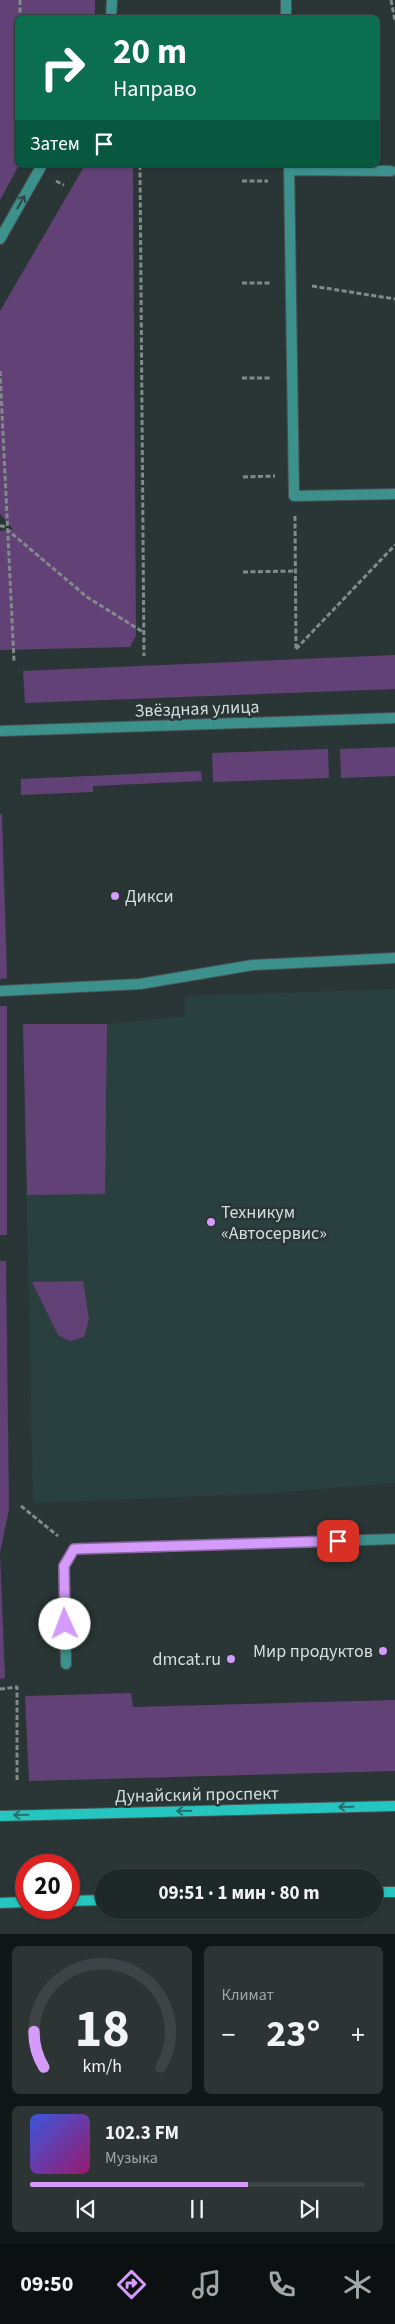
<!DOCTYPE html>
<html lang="ru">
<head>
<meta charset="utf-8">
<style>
	:root { --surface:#1f2828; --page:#2c3434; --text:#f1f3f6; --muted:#a1a6a8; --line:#3c4445; --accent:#d59bfb }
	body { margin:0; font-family:"Source Sans 3",sans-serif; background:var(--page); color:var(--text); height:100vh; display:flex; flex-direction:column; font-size:19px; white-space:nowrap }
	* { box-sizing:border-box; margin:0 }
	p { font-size:16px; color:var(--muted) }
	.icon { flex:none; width:28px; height:28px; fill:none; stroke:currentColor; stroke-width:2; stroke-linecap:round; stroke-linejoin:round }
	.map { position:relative; height:1934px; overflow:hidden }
	.side { display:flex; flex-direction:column; gap:12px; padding:12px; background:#111616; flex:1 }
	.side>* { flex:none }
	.hud { position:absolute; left:15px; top:15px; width:365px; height:152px; border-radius:8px; box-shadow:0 1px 4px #0004,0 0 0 1px var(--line); background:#0b6e4f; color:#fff; overflow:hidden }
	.speed { position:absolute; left:15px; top:1854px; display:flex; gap:10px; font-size:25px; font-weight:700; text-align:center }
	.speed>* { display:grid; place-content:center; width:65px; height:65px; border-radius:50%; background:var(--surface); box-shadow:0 1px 4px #0004,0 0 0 1px var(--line); line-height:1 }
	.speed .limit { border:8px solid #d22; background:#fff; color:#111 }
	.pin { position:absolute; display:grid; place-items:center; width:42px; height:42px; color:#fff; margin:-21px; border-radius:10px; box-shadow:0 2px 8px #0006 }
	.me { position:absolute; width:55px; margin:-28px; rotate:358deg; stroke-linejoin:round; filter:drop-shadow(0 0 4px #0008) }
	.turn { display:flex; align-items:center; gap:18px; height:105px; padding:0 15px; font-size:22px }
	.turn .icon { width:65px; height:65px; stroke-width:2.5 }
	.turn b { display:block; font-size:35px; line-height:42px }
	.then { display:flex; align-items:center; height:48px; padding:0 15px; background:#0003; gap:10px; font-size:19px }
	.big { font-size:38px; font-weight:700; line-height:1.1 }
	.side .card { flex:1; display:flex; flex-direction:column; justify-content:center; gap:8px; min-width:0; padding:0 18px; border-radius:8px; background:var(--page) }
	.side .dial { align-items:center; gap:0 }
	.dial svg { height:130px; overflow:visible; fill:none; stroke:var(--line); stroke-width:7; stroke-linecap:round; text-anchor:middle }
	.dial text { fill:var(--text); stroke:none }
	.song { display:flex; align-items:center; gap:15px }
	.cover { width:60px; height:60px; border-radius:8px; background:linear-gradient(135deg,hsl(230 70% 55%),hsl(320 70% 35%)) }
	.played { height:5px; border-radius:2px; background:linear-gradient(90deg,var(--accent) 65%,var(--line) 65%) }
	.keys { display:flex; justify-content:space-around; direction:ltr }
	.heat { display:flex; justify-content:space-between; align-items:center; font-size:28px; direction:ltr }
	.side .tiles { flex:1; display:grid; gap:12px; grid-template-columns:1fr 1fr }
	.card:last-child { grid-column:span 2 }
	.trip { position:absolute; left:95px; top:1869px; width:288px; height:50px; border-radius:25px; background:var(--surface); box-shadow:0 1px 4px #0004,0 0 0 1px var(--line); font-weight:700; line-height:50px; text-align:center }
	.tab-bar { display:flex; height:80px; justify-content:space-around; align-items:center; background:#0c1010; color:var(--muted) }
	.tab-bar .icon { width:35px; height:35px }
	.tab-bar .current { color:var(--accent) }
	.tab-bar b { font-size:22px; color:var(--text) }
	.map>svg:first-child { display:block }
</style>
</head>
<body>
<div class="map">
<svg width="395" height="1934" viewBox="0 0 395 1934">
	<rect width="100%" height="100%" fill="#293635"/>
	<!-- built -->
	<path fill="#2a403e" d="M395,989V1483L259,1494L33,1503L23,1024H107L185,1016V996Z"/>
	<!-- green -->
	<path fill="#624276" d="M0,0H95V17L18,18V165H19L0,200Z
		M85,165H133L136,636L130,647L0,650V531L13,529L0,514V311Z
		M395,655V689L25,703L23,671Z
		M395,747V776L341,778L340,749Z
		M328,749L329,778L213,782L212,753Z
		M201,771L202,781L93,786V792L21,795V779Z
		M0,814H2L7,978L0,979Z
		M0,1006H7V1235H0Z
		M23,1024H107L105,1194L27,1195Z
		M0,1261H6L9,1509L0,1553Z
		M83,1281L89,1319L84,1337L70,1341L58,1335L32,1282Z
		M0,1553L5,1678L0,1679Z
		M131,1693L133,1707L395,1700V1771L29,1781L25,1696Z"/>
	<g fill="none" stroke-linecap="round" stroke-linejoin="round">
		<!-- service casing -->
		<g stroke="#485453" stroke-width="12">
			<path id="service" d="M286,18V0
				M289,165L294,496L395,494
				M289,170L391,171
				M0,991L140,984L253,965L395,958
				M66,1664L64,1566L74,1549L395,1539"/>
		</g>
		<!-- minor casing -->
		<g stroke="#485453" stroke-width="12">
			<path id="minor" d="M111,18L112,0
				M0,239L42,165"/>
		</g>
		<!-- tertiary casing -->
		<g stroke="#485453" stroke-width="12">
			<path id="tertiary" d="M0,731L395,718"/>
		</g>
		<!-- secondary casing -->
		<g stroke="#485453" stroke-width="12">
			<path id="secondary" d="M0,1816L395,1806
				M374,1892H395
				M69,1901L104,1900
				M0,1903L26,1902"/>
		</g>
		<!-- path -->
		<path stroke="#808b8a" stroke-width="3" stroke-dasharray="5 2.5" stroke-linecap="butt" d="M20,0V18
			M391,0L395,21
			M140,165L144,656
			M56,181L64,185
			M242,181H268
			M242,283H271
			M312,286L395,299
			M0,371L14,661
			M242,378H272
			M243,477L275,476
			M295,516L296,650
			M0,526H3L87,597L143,632
			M243,572L295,571
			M296,649L395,545
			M21,1506L58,1536
			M0,1689L17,1687V1780"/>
		<!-- service -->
		<use href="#service" stroke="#3c918c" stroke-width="10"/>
		<!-- minor -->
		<use href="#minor" stroke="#3c918c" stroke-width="10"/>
		<!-- tertiary -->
		<use href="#tertiary" stroke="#3c918c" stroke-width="10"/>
		<!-- secondary -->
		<use href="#secondary" stroke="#25c6bf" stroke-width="10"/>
	</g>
	<!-- one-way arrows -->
	<defs><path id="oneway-shaft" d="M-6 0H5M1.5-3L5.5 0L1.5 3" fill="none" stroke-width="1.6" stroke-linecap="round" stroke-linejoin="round" transform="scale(1.25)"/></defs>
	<use stroke="#2d4846" href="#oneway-shaft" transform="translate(21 202) rotate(-60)"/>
	<g stroke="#27706c">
		<use href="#oneway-shaft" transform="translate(346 1807) rotate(179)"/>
		<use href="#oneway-shaft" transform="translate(184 1811) rotate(179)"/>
		<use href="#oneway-shaft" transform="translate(21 1815) rotate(179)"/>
	</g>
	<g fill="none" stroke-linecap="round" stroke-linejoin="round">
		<!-- route casing -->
		<g stroke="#8a65a3" stroke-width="12">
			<path id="route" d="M65,1624L64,1566L74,1549L338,1541"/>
		</g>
		<!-- route -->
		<use href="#route" stroke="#d59bfb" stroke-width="9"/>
	</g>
	<!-- markers -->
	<g fill="#d59bfb" stroke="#293635" stroke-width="2">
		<circle cx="115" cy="896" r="5"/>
		<circle cx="211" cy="1222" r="5"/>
		<circle cx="383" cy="1651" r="5"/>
		<circle cx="231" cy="1659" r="5"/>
	</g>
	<g text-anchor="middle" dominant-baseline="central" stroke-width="5" stroke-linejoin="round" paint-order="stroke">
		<!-- street labels -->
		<g font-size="18" fill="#d4dddc" stroke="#293635">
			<text transform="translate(197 709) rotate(-2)">Звёздная улица</text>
			<text transform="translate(197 1795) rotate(-1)">Дунайский проспект</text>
		</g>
		<!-- poi labels -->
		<g font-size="18" fill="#d4dddc" stroke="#293635" text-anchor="start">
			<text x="125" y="896">Дикси</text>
			<text x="221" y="1212">Техникум<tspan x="221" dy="21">«Автосервис»</tspan></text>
			<text x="373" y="1651" text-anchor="end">Мир продуктов</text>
			<text x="221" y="1659" text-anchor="end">dmcat.ru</text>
		</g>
	</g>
</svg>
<div class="speed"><div class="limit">20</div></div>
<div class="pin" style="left:338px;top:1541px;background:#d93025"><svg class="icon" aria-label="arrive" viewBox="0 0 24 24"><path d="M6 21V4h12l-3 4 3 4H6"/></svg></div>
<svg class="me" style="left:65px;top:1624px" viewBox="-20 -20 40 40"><circle r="19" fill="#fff"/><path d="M0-13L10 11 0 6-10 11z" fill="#d59bfb"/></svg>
<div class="trip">09:51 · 1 мин · 80 m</div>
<div class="hud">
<div class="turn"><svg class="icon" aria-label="right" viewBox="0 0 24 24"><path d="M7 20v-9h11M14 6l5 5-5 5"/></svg><div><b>20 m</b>Направо</div></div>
<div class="then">Затем<svg class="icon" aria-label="arrive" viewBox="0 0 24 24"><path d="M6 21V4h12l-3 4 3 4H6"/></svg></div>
</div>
</div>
<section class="side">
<div class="tiles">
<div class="card dial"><svg viewBox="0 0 100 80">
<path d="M14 69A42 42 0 1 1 86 69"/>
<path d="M14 69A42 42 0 0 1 8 47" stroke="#d59bfb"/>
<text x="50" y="56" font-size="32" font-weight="700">18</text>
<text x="50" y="72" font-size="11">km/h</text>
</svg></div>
<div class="card"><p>Климат</p>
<div class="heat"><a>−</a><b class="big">23°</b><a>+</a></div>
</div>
<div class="card">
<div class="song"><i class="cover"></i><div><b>102.3 FM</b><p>Музыка</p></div></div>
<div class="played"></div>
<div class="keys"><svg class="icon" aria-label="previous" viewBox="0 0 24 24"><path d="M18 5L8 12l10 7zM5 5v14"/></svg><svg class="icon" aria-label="pause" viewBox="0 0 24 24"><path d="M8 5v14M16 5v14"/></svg><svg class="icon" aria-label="next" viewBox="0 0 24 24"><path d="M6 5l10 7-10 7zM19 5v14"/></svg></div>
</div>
</div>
</section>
<nav class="tab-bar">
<b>09:50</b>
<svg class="icon current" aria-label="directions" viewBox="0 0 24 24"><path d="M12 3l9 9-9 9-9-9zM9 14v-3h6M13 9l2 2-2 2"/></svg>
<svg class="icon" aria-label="music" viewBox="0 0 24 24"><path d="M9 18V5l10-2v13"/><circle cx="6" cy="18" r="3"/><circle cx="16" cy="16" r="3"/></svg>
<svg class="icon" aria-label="phone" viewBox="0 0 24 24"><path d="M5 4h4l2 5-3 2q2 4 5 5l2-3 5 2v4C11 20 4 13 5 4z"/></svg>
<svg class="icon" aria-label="climate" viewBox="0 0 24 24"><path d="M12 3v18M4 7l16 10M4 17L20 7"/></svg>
</nav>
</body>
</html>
